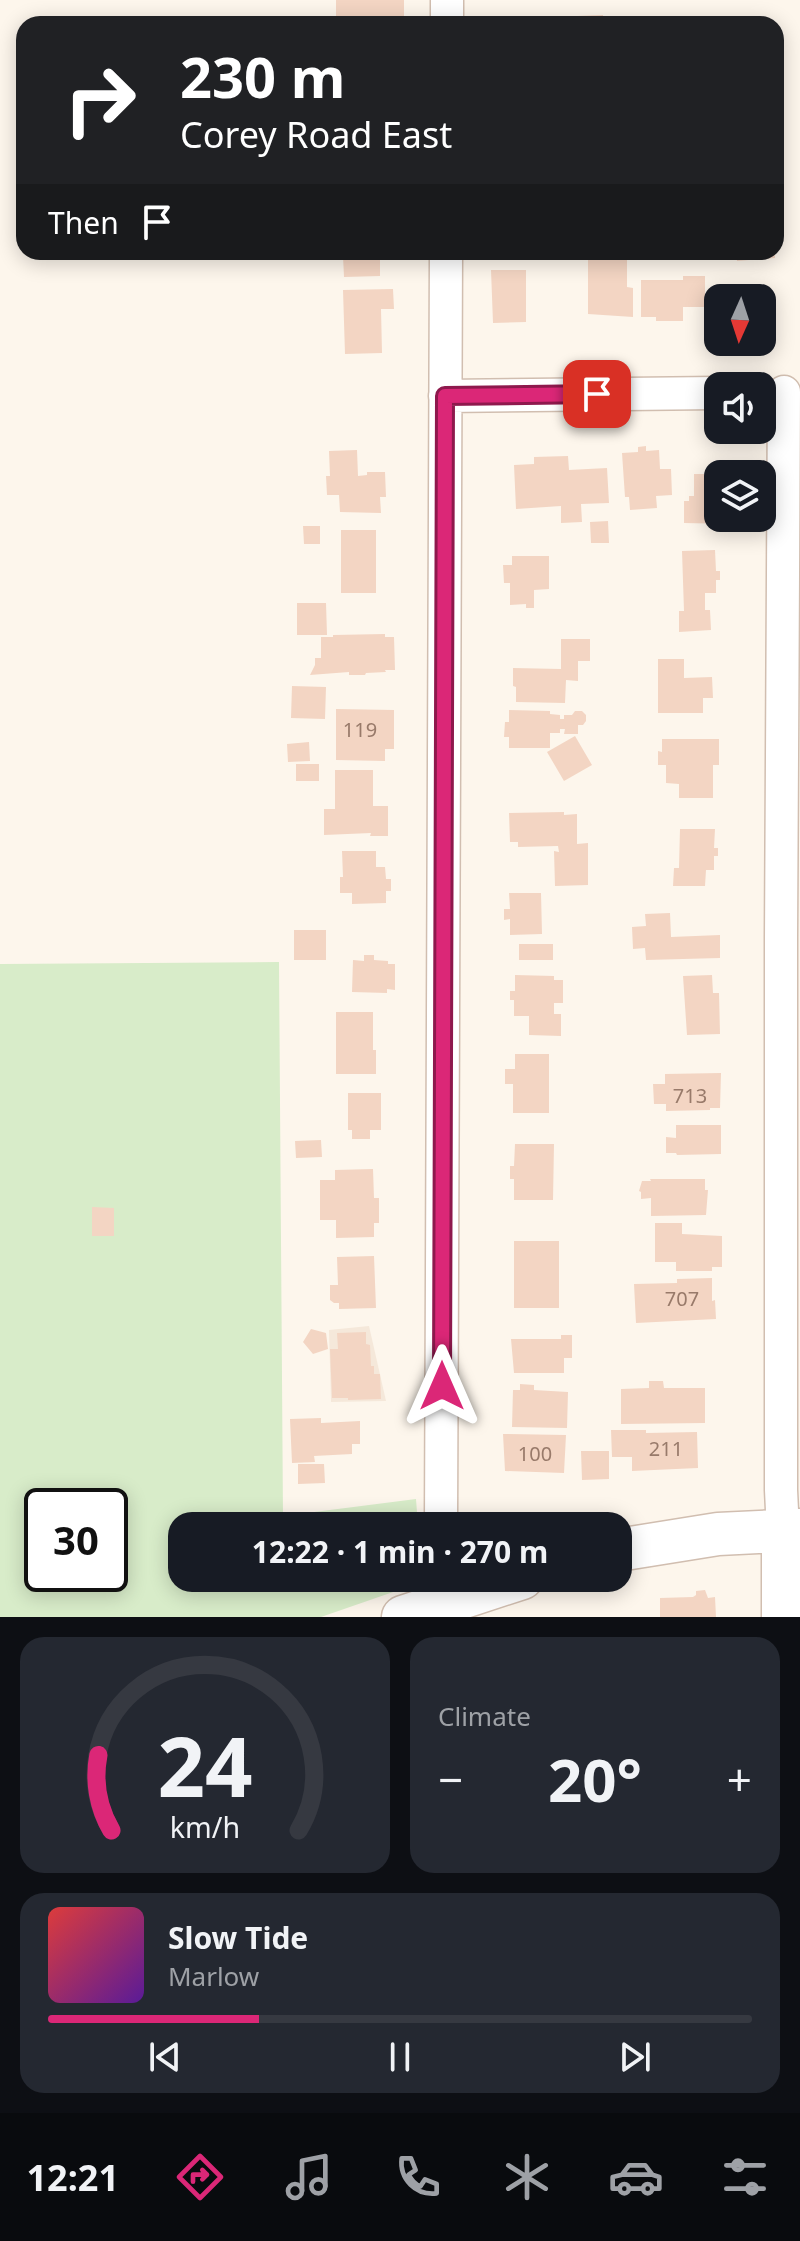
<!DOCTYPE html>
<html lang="en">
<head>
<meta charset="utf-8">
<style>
	:root { --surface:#171b24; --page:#242831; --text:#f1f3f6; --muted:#9ea1a6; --line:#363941; --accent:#db2777 }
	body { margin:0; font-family:"Noto Sans",sans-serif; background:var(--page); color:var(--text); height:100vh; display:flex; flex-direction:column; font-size:30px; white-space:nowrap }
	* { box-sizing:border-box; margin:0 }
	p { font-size:26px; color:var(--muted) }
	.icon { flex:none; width:44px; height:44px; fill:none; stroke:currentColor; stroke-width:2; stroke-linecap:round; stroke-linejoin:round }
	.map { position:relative; height:1617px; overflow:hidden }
	.details { display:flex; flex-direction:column; gap:20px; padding:20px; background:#0d0f14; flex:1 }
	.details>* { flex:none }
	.top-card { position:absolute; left:16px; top:16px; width:768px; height:244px; border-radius:24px; box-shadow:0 4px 20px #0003; background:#202124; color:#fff; overflow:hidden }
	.needle { width:52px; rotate:183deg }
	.buttons { position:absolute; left:704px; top:284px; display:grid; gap:16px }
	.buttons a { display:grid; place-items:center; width:72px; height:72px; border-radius:16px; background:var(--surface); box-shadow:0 4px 20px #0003; font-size:40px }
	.speed { position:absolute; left:24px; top:1488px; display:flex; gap:16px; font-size:40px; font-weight:700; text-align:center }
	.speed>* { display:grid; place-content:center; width:104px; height:104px; border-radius:50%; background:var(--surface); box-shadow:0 4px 20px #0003; line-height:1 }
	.speed .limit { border:4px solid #111; border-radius:12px; background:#fff; color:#111 }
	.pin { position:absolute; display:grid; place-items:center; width:68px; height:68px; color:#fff; margin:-34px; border-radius:16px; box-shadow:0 4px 12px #0006 }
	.me { position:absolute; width:88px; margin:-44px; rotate:0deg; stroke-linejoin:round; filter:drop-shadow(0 0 6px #0008) }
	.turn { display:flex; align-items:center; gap:28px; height:168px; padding:0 32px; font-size:36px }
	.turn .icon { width:104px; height:104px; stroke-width:2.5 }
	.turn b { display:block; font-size:56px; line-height:68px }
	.then { display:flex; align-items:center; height:76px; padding:0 32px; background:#0003; gap:16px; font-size:30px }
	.big { font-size:60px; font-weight:700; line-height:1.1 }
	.details .tile { flex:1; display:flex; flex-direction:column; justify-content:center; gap:12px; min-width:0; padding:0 28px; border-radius:24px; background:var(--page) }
	.details .dial { align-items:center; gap:0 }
	.dial svg { height:208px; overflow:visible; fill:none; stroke:var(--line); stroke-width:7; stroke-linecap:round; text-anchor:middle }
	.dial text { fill:var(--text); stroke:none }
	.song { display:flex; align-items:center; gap:24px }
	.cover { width:96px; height:96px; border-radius:12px; background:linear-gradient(135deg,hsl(0 70% 55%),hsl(270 70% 35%)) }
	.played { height:8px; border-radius:4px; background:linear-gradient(90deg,var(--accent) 30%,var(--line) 30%) }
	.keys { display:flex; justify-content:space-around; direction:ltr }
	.heat { display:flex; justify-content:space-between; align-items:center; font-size:44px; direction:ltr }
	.details .tiles { flex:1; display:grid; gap:20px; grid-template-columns:1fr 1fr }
	.tile:last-child { grid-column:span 2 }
	.trip { position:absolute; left:168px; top:1512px; width:464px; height:80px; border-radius:24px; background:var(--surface); box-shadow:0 4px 20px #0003; font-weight:700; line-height:80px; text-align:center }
	.dock { display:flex; height:128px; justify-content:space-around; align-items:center; background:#090b0e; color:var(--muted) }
	.dock .icon { width:56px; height:56px }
	.dock .on { color:var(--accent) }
	.dock b { font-size:36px; color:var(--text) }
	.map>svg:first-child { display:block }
</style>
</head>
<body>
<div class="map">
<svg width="800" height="1617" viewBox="0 0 800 1617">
	<rect width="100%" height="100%" fill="#fdf6ec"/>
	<!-- residential -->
	<path fill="#f5e8da" d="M369,1326L386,1401L331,1402L329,1330Z"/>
	<!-- green -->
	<path fill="#d8ecc9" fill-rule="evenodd" d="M279,962L283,1516L416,1499L418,1526H182V1578H422V1582L321,1617H0V964ZM42,1506H110V1574H42Z"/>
	<!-- building -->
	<path fill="#f3d5c3" d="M336,0H404V24H336Z
		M603,15L604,24H551V17Z
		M330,252H380V276L344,277L343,256H330Z
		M736,252H775V258L737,261Z
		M588,260H627V287L633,288V317L588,314Z
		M491,270H526V322L493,323Z
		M683,276H705V307H683V321H656V317H641V280H683Z
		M393,289L394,309H381L382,353L345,354L343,290Z
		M646,446V451L659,450L660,469H671L672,495L656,496L657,508L630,510L629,497H625L622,453L638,452V447Z
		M357,450L358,476L367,475V472H385L386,497H380L381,513L340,512L339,495H327L326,476H330L329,451Z
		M568,456L569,470L607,468L609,503L581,504L582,522L561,523V506L516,509L514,465L534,464V457Z
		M707,469H715V474H718V518H730V524L684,523V501H689V496H694V474H707Z
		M608,521L609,543H591L590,522Z
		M303,526H320V544H304Z
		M341,530H376V593H341Z
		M715,550L716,571H720V580H716V593H705V610H710L711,630L679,632V611H684L682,551Z
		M512,556H549V589L534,590V608H526V604L510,605V583H504L503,565H512Z
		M297,603H326L327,635H297Z
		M385,634V637H394L395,670H385L386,672L366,673L365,675H349V672L310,675L315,665V658H321V637H333V635Z
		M561,639H590V661H578V681L566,680L565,703L516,702V687L513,686V668L561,669Z
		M658,659H684V678L712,677L713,698H703V713H658Z
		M292,686L326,687L325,719L291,718Z
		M336,709L394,710V749H385V761L336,760Z
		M509,710L550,711V714L560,715V719H564V715H572L575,711H582L586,715V721L583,725H578V734H564L565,729H560V733H550V748H509V737H504L505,722H509Z
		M575,736L592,765L564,781L547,752Z
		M662,739H719V765H713V798H679V784L666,783V765H658V751L662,752Z
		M309,742L310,761L288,762L287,744Z
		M296,764H319V781H296Z
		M335,770H373V806H388V836H370L371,833L324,835V809H335Z
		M564,812V815L577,814V844L588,843V885L555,886L554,851L559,852L558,846L518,847V842H510L509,813Z
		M680,829H715L714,848H718V856H714V870H706L705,886H673L674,868H679Z
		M342,851H376V867H385L386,879H391V891H386V903L352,904V893H340V877H343Z
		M509,893H541L542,934L510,935V919L504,920V909H510Z
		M670,913L671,937L720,935V958L646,960L645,948L633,949L632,927L646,926L645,914Z
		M294,930H326V960H294Z
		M519,944H553V960H519Z
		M364,955H374V960L388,961V964H395V990L387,989V993L352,992L353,960L364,961Z
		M515,975L554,976V980H563V1003H554V1014H561V1036L529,1035V1016H514V1000H510V991H515Z
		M712,975L713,993H719L720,1034L687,1035L683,976Z
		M336,1012H373V1050H376V1074H336Z
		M515,1054H549V1113H513V1084H505V1069H515Z
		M721,1073L720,1108H710V1110L666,1111V1104H654L653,1084H665V1074Z
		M348,1093H381V1130H370V1139H352V1130H348Z
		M676,1125H721V1154L677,1155L676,1153H666V1137L676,1138Z
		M321,1140L322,1157L296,1158L295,1141Z
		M515,1144H554L553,1200H514V1179H510V1166H514Z
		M373,1169L374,1198H379V1223H374V1237L336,1238V1220H320V1180H335V1170Z
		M650,1179H705V1190H708L706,1215L651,1216V1198L641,1199V1192L639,1191L642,1181H651Z
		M92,1207L114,1208V1236H92Z
		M655,1223H682V1234L722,1236V1267H712V1271H676V1262H655Z
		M514,1241H559V1308H514Z
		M374,1256L376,1308L339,1309V1303H334L330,1300V1285H338L337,1257Z
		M712,1278V1301L715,1300L716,1319L636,1323L634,1284L677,1283V1279Z
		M311,1329L326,1333L328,1349L313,1354L303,1342Z
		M366,1332V1344L370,1345L371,1366H374V1374H380L381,1399L348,1400V1398H332L330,1349H338L337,1333Z
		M561,1335H572V1358H564V1373H514L511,1339H561Z
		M649,1381H663L664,1388H705V1423L621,1424V1389L649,1388Z
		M520,1384L534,1385V1390L568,1392L567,1428L512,1427L513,1390H520Z
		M321,1418V1423L360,1421V1444H352V1454L314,1456L315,1462L292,1463L290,1419Z
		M611,1430H646V1433L697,1432L698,1468L632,1471V1457H612Z
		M503,1434L566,1435L564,1473L505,1471Z
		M581,1451H609V1479L582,1480Z
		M298,1464H324L325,1483L298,1484Z
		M705,1590L708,1598L715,1597L716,1617H660V1598L693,1597L696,1595V1591Z"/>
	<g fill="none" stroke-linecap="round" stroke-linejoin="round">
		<!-- minor casing -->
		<g stroke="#d1beb0" stroke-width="35">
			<path id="minor" d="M447,0V24
				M445,396L718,393
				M441,1526L446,252
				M783,1531L781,1490V938L784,392"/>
		</g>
		<!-- tertiary casing -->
		<g stroke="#d1beb0" stroke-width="45">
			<path id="tertiary" d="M618,1550L718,1534L800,1530
				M403,1617L522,1578
				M783,1617V1531"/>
		</g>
		<!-- minor -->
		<use href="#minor" stroke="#fff" stroke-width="32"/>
		<!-- tertiary -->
		<use href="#tertiary" stroke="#fff" stroke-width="42"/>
	</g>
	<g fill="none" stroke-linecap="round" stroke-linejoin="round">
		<!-- route casing -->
		<g stroke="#8e194d" stroke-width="20">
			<path id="route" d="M442,1386L445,396L597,394"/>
		</g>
		<!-- route -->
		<use href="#route" stroke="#db2777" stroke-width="14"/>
	</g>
	<g text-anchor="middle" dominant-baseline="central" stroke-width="6" stroke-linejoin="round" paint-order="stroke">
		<!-- number labels -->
		<g font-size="20" fill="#987a6a">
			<text x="360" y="729">119</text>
			<text x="690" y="1095">713</text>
			<text x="682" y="1298">707</text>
			<text x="666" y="1448">211</text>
			<text x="535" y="1453">100</text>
		</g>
	</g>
</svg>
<div class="buttons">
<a><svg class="needle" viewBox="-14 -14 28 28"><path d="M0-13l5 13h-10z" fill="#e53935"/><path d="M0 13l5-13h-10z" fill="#9ea1a6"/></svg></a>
<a><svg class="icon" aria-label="sound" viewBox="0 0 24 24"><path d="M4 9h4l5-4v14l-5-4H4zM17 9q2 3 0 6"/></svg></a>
<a><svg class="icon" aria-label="layers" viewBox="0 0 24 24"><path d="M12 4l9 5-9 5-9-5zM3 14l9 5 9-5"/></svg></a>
</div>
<div class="speed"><div class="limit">30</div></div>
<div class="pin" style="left:597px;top:394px;background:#d93025"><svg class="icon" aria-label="arrive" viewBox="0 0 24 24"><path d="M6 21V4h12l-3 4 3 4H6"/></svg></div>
<svg class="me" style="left:442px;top:1386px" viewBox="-20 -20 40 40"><path d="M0-17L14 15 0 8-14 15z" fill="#db2777" stroke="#fff" stroke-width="4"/></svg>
<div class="trip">12:22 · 1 min · 270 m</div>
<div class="top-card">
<div class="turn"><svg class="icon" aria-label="right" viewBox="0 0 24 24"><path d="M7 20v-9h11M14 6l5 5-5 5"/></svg><div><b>230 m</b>Corey Road East</div></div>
<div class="then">Then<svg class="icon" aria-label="arrive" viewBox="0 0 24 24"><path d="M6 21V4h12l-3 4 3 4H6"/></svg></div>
</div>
</div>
<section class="details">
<div class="tiles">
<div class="tile dial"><svg viewBox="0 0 100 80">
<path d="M14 69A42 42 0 1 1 86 69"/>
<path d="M14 69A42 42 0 0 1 9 40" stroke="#db2777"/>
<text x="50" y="56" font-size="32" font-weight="700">24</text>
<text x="50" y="72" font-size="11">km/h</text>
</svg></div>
<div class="tile"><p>Climate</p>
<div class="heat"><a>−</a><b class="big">20°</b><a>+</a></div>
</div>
<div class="tile">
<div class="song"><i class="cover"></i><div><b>Slow Tide</b><p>Marlow</p></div></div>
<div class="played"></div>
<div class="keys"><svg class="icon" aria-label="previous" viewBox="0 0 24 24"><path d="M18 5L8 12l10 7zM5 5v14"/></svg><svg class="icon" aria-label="pause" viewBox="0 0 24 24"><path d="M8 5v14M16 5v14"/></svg><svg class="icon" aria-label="next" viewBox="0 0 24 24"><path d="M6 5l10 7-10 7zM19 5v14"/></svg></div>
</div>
</div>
</section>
<nav class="dock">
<b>12:21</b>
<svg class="icon on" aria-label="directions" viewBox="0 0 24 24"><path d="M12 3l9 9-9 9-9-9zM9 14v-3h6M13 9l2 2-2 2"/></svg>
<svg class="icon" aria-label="music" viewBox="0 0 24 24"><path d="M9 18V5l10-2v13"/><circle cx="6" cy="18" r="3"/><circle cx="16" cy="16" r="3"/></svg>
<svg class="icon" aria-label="phone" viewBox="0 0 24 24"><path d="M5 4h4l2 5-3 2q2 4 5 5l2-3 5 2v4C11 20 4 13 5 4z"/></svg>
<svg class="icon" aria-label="climate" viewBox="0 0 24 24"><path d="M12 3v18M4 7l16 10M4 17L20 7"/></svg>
<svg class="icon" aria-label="car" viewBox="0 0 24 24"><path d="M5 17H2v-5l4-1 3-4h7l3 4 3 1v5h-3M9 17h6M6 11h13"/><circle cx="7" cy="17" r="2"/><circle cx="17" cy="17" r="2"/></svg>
<svg class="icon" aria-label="filters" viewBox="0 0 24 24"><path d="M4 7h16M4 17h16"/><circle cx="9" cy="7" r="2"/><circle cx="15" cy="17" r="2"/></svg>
</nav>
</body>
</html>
